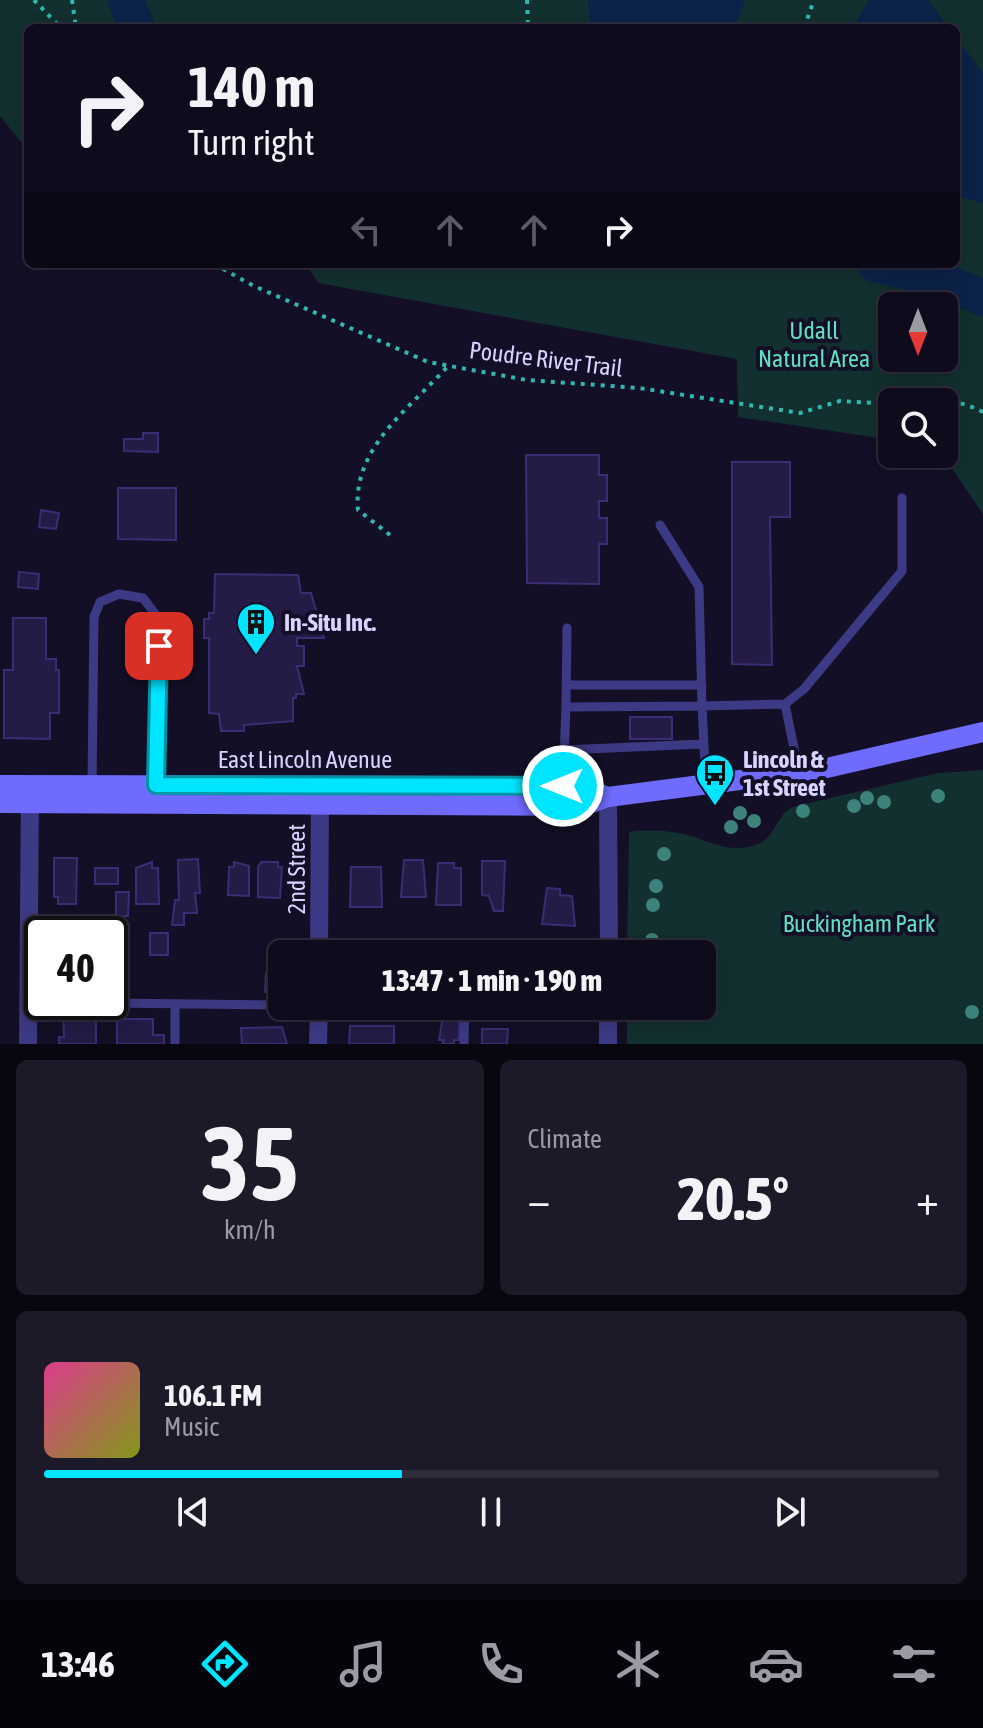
<!DOCTYPE html>
<html lang="en">
<head>
<meta charset="utf-8">
<style>
	:root { --surface:#0e0b1c; --page:#1c1929; --text:#f1f3f6; --muted:#9b9ba3; --line:#2e2b3b; --accent:#00e5ff }
	body { margin:0; font-family:"Asap Condensed",sans-serif; background:var(--page); color:var(--text); height:100vh; display:flex; flex-direction:column; font-size:30px; white-space:nowrap }
	* { box-sizing:border-box; margin:0 }
	p { font-size:26px; color:var(--muted) }
	.icon { flex:none; width:44px; height:44px; fill:none; stroke:currentColor; stroke-width:2; stroke-linecap:round; stroke-linejoin:round }
	.map { position:relative; height:1044px; overflow:hidden }
	.sheet { display:flex; flex-direction:column; gap:16px; padding:16px; background:#08060f; flex:1 }
	.sheet>* { flex:none }
	.hud { position:absolute; left:24px; top:24px; width:936px; height:244px; border-radius:12px; box-shadow:0 4px 20px #0003,0 0 0 2px var(--line); background:#0e0b1c; color:var(--text); overflow:hidden }
	.needle { width:52px; rotate:180deg }
	.tools { position:absolute; left:878px; top:292px; display:grid; gap:16px }
	.tools a { display:grid; place-items:center; width:80px; height:80px; border-radius:12px; background:var(--surface); box-shadow:0 4px 20px #0003,0 0 0 2px var(--line); font-size:40px }
	.speed { position:absolute; left:24px; top:916px; display:flex; gap:16px; font-size:40px; font-weight:700; text-align:center }
	.speed>* { display:grid; place-content:center; width:104px; height:104px; border-radius:50%; background:var(--surface); box-shadow:0 4px 20px #0003,0 0 0 2px var(--line); line-height:1 }
	.speed .limit { border:4px solid #111; border-radius:12px; background:#fff; color:#111 }
	.pin { position:absolute; display:grid; place-items:center; width:68px; height:68px; color:#fff; margin:-34px; border-radius:16px; box-shadow:0 4px 12px #0006 }
	.me { position:absolute; width:88px; margin:-44px; rotate:270deg; stroke-linejoin:round; filter:drop-shadow(0 0 6px #0008) }
	.turn { display:flex; align-items:center; gap:28px; height:168px; padding:0 32px; font-size:36px }
	.turn .icon { width:104px; height:104px; stroke-width:2.5 }
	.turn b { display:block; font-size:56px; line-height:68px }
	.lanes { display:flex; align-items:center; height:76px; padding:0 32px; background:#0003; justify-content:center; gap:40px; direction:ltr }
	.lanes .off { opacity:.35 }
	.big { font-size:60px; font-weight:800; line-height:1.1 }
	.sheet .widget { flex:1; display:flex; flex-direction:column; justify-content:center; gap:12px; min-width:0; padding:0 28px; border-radius:12px; background:var(--page) }
	.sheet .dial { align-items:center; gap:0 }
	.dial b { font-size:104px; line-height:1 }
	.song { display:flex; align-items:center; gap:24px }
	.cover { width:96px; height:96px; border-radius:12px; background:linear-gradient(135deg,hsl(330 70% 55%),hsl(70 70% 35%)) }
	.played { height:8px; border-radius:4px; background:linear-gradient(90deg,var(--accent) 40%,var(--line) 40%) }
	.keys { display:flex; justify-content:space-around; direction:ltr }
	.heat { display:flex; justify-content:space-between; align-items:center; font-size:44px; direction:ltr }
	.sheet .tiles { flex:1; display:grid; gap:16px; grid-template-columns:1fr 1fr }
	.widget:last-child { grid-column:span 2 }
	.trip { position:absolute; left:268px; top:940px; width:448px; height:80px; border-radius:12px; background:var(--surface); box-shadow:0 4px 20px #0003,0 0 0 2px var(--line); font-weight:800; line-height:80px; text-align:center }
	.menu { display:flex; height:128px; justify-content:space-around; align-items:center; background:#06040b; color:var(--muted) }
	.menu .icon { width:56px; height:56px }
	.menu .current { color:var(--accent) }
	.menu b { font-size:36px; color:var(--text) }
	.map>svg:first-child { display:block }
</style>
</head>
<body>
<div class="map">
<svg width="983" height="1044" viewBox="0 0 983 1044">
	<rect width="100%" height="100%" fill="#130f26"/>
	<!-- green -->
	<path fill="#12302f" fill-rule="evenodd" d="M0,0H983V514L942,454L944,402H892V440L738,417L737,359L318,283L306,264H956V28H28V151L0,116ZM892,306H944V358H892Z
		M983,770V1044H627V1006H702V954H627L629,832C645,829 675,831 691,836C712,843 729,852 752,846C778,840 774,813 796,806L938,773Z"/>
	<!-- water -->
	<path fill="#0c2248" d="M588,0H745L734,28H590Z
		M869,0H928L949,28H852Z
		M956,37L983,73V203L956,196Z"/>
	<g fill="none" stroke-linecap="round" stroke-linejoin="round">
		<!-- river -->
		<path stroke="#0c2248" stroke-width="36" d="M126,0L137,28
			M875,264L942,280L983,298"/>
	</g>
	<!-- building -->
	<path fill="#241b47" stroke="#3b2d73" stroke-width="2" d="M143,433H158V452L124,451V439H143Z
		M526,455H599V475H607V501H599V518H607V544H599V584L527,583Z
		M732,462H790V517H770L772,665L732,664Z
		M118,488H176V540L118,539Z
		M41,510L59,513L56,529L39,527Z
		M19,572L39,574L38,589L18,587Z
		M215,574L298,575L301,593H311L324,638H297V646H304V666H297L304,694H296V698H293V721L244,725V731H221L219,714L209,713V638H204V619H209V613H214Z
		M13,618H46V659H56V670H59V713H50V739L4,738V670H13Z
		M630,717H672V739H630Z
		M54,858H77L76,904H58V897H54Z
		M198,859L200,893H195L197,913H184V925H172L175,900H179L178,860Z
		M404,860H423L426,897H401Z
		M482,861H505L503,911H494L489,896L482,895Z
		M152,862V868H158L159,904H136V868Z
		M234,862L249,866V896L228,895L229,867H234Z
		M261,862H278V867H282L280,898L258,897V867Z
		M438,863H454V868H461V905H436Z
		M351,867H381L382,907H350Z
		M95,868H118V884H95Z
		M547,888L560,889V895L572,896L575,926L542,924Z
		M116,892H129L128,916H116Z
		M69,926H91V934H68Z
		M150,933H168V955H150Z
		M429,947H448V954H429Z
		M266,973L282,974V993L265,992Z
		M444,1010H459V1040H454V1044H442L444,1040H439Z
		M63,1011H85V1021H96V1044H59V1037H64Z
		M117,1019H153V1035H164V1044H117Z
		M350,1026H394V1044H349Z
		M282,1027L287,1044H242L241,1028Z
		M482,1029H508L507,1044H482Z"/>
	<g fill="none" stroke-linecap="round" stroke-linejoin="round">
		<!-- path -->
		<path stroke="#2fb8b0" stroke-width="4" stroke-dasharray="4 6" stroke-linecap="butt" d="M34,0L61,28
			M72,0L76,28
			M527,0L528,28
			M804,28L814,0
			M214,264L254,286L428,362L527,380L639,388L800,413L840,401L892,404
			M921,402C944,399 962,401 983,412
			M390,535L358,510C352,448 410,408 448,366"/>
		<!-- lane -->
		<path stroke="#3d3a85" stroke-width="9" d="M660,525L699,587L702,706L785,704L799,773
			M566,685H702
			M785,704L804,689L902,571V498
			M566,707L567,628
			M563,750L703,744
			M92,785L94,617L100,602L119,594L143,598L159,619L156,784
			M563,786L566,707L702,706L706,784
			M29,1002L282,1005
			M394,1006L608,1009
			M175,1044V1004
			M464,1044L465,1006"/>
		<!-- street -->
		<path stroke="#3d3a85" stroke-width="18" d="M608,797L609,954
			M319,954L320,791
			M28,1044L30,788
			M318,1044L319,1006
			M608,1044V1006"/>
		<!-- secondary -->
		<path stroke="#6f6bff" stroke-width="20" d="M0,785L580,786L608,797
			M0,803L584,806L608,797L818,770L983,732"/>
	</g>
	<!-- trees -->
	<g fill="#3d827b">
		<circle cx="938" cy="796" r="7"/>
		<circle cx="867" cy="798" r="7"/>
		<circle cx="884" cy="802" r="7"/>
		<circle cx="854" cy="806" r="7"/>
		<circle cx="803" cy="811" r="7"/>
		<circle cx="740" cy="813" r="7"/>
		<circle cx="754" cy="821" r="7"/>
		<circle cx="731" cy="827" r="7"/>
		<circle cx="664" cy="854" r="7"/>
		<circle cx="656" cy="886" r="7"/>
		<circle cx="653" cy="905" r="7"/>
		<circle cx="652" cy="940" r="7"/>
		<circle cx="972" cy="1012" r="7"/>
	</g>
	<g fill="none" stroke-linecap="round" stroke-linejoin="round">
		<!-- route casing -->
		<g stroke="#0095a6" stroke-width="20">
			<path id="route" d="M159,646L156,785L563,786"/>
		</g>
		<!-- route -->
		<use href="#route" stroke="#00e5ff" stroke-width="14"/>
	</g>
	<!-- icons -->
	<defs>
		<g id="building-pin" transform="scale(2)"><path d="M0 17L-7.5 6A9.5 9.5 0 1 1 7.5 6Z" fill="#00e5ff" stroke="#130f26"/><path d="M-4-6H4V6H1V3H-1V6H-4ZM-2.5-4.3h1.7v1.8h-1.7ZM.8-4.3h1.7v1.8H.8ZM-2.5-1h1.7V.8h-1.7ZM.8-1h1.7V.8H.8Z" fill="#111"/></g>
		<g id="bus-pin" transform="scale(2)"><path d="M0 17L-7.5 6A9.5 9.5 0 1 1 7.5 6Z" fill="#00e5ff" stroke="#130f26"/><path d="M-5-6H5V4H4V6H2V4H-2V6H-4V4H-5ZM-3.5-4V0h7V-4ZM-3.5 1.2v1.5H-2V1.2ZM2 1.2v1.5H3.5V1.2Z" fill="#111"/></g>
	</defs>
	<g fill-rule="evenodd">
		<use href="#building-pin" x="256" y="622"/>
		<use href="#bus-pin" x="715" y="773"/>
	</g>
	<g text-anchor="middle" dominant-baseline="central" stroke-width="8" stroke-linejoin="round" paint-order="stroke">
		<!-- park labels -->
		<g font-size="24" fill="#5fe0c0" stroke="#130f26">
			<text x="814" y="330">Udall<tspan x="814" dy="28">Natural Area</tspan></text>
			<text x="859" y="923">Buckingham Park</text>
		</g>
		<!-- street labels -->
		<g font-size="24" fill="#d9d4ff" stroke="#130f26">
			<text transform="translate(546 359) rotate(7)">Poudre River Trail</text>
			<text x="305" y="759">East Lincoln Avenue</text>
			<text transform="translate(296 869) rotate(-90)">2nd Street</text>
		</g>
		<!-- poi labels -->
		<g font-size="24" font-weight="bold" fill="#d9d4ff" stroke="#130f26" text-anchor="start">
			<text x="284" y="622">In-Situ Inc.</text>
			<text x="743" y="759">Lincoln &amp;<tspan x="743" dy="28">1st Street</tspan></text>
		</g>
	</g>
</svg>
<div class="tools">
<a><svg class="needle" viewBox="-14 -14 28 28"><path d="M0-13l5 13h-10z" fill="#e53935"/><path d="M0 13l5-13h-10z" fill="#9b9ba3"/></svg></a>
<a><svg class="icon" aria-label="search" viewBox="0 0 24 24"><circle cx="10" cy="10" r="6"/><path d="M15 15l6 6"/></svg></a>
</div>
<div class="speed"><div class="limit">40</div></div>
<div class="pin" style="left:159px;top:646px;background:#d93025"><svg class="icon" aria-label="arrive" viewBox="0 0 24 24"><path d="M6 21V4h12l-3 4 3 4H6"/></svg></div>
<svg class="me" style="left:563px;top:786px" viewBox="-20 -20 40 40"><circle r="17" fill="#00e5ff" stroke="#fff" stroke-width="3"/><path d="M0-11L8 9 0 5-8 9z" fill="#fff"/></svg>
<div class="trip">13:47 · 1 min · 190 m</div>
<div class="hud">
<div class="turn"><svg class="icon" aria-label="right" viewBox="0 0 24 24"><path d="M7 20v-9h11M14 6l5 5-5 5"/></svg><div><b>140 m</b>Turn right</div></div>
<div class="lanes"><svg class="icon off" aria-label="left" viewBox="0 0 24 24"><path d="M17 20v-9H6M10 6l-5 5 5 5"/></svg><svg class="icon off" aria-label="ahead" viewBox="0 0 24 24"><path d="M12 20V5M6 11l6-6 6 6"/></svg><svg class="icon off" aria-label="ahead" viewBox="0 0 24 24"><path d="M12 20V5M6 11l6-6 6 6"/></svg><svg class="icon" aria-label="right" viewBox="0 0 24 24"><path d="M7 20v-9h11M14 6l5 5-5 5"/></svg></div>
</div>
</div>
<section class="sheet">
<div class="tiles">
<div class="widget dial"><b>35</b><p>km/h</p></div>
<div class="widget"><p>Climate</p>
<div class="heat"><a>−</a><b class="big">20.5°</b><a>+</a></div>
</div>
<div class="widget">
<div class="song"><i class="cover"></i><div><b>106.1 FM</b><p>Music</p></div></div>
<div class="played"></div>
<div class="keys"><svg class="icon" aria-label="previous" viewBox="0 0 24 24"><path d="M18 5L8 12l10 7zM5 5v14"/></svg><svg class="icon" aria-label="pause" viewBox="0 0 24 24"><path d="M8 5v14M16 5v14"/></svg><svg class="icon" aria-label="next" viewBox="0 0 24 24"><path d="M6 5l10 7-10 7zM19 5v14"/></svg></div>
</div>
</div>
</section>
<nav class="menu">
<b>13:46</b>
<svg class="icon current" aria-label="directions" viewBox="0 0 24 24"><path d="M12 3l9 9-9 9-9-9zM9 14v-3h6M13 9l2 2-2 2"/></svg>
<svg class="icon" aria-label="music" viewBox="0 0 24 24"><path d="M9 18V5l10-2v13"/><circle cx="6" cy="18" r="3"/><circle cx="16" cy="16" r="3"/></svg>
<svg class="icon" aria-label="phone" viewBox="0 0 24 24"><path d="M5 4h4l2 5-3 2q2 4 5 5l2-3 5 2v4C11 20 4 13 5 4z"/></svg>
<svg class="icon" aria-label="climate" viewBox="0 0 24 24"><path d="M12 3v18M4 7l16 10M4 17L20 7"/></svg>
<svg class="icon" aria-label="car" viewBox="0 0 24 24"><path d="M5 17H2v-5l4-1 3-4h7l3 4 3 1v5h-3M9 17h6M6 11h13"/><circle cx="7" cy="17" r="2"/><circle cx="17" cy="17" r="2"/></svg>
<svg class="icon" aria-label="filters" viewBox="0 0 24 24"><path d="M4 7h16M4 17h16"/><circle cx="9" cy="7" r="2"/><circle cx="15" cy="17" r="2"/></svg>
</nav>
</body>
</html>
